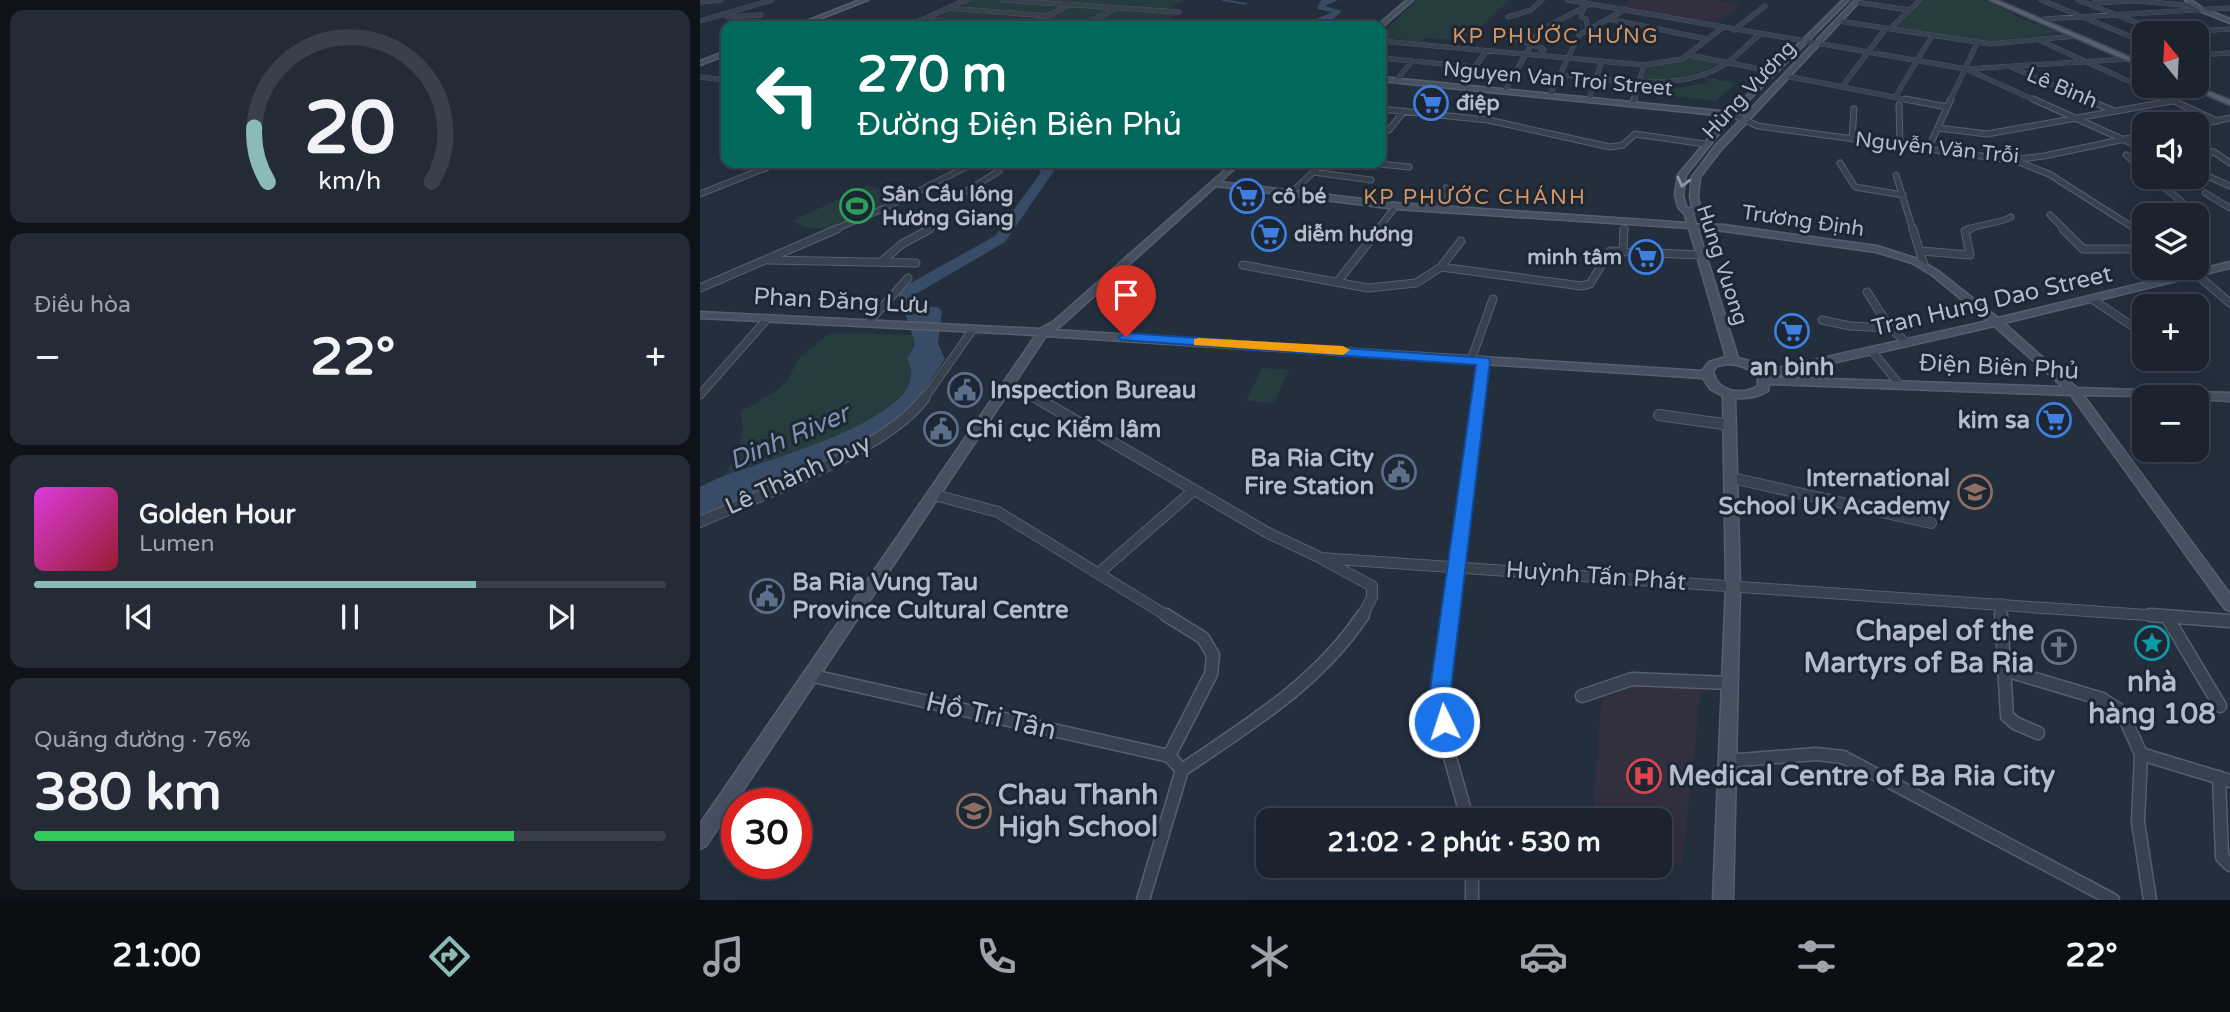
<!DOCTYPE html>
<html lang="vi">
<head>
<meta charset="utf-8">
<style>
	:root { --surface:#1b232e; --page:#242b36; --text:#f1f3f6; --muted:#a0a4aa; --line:#39404a; --accent:#8bbbb9 }
	body { margin:0; font-family:"Varela Round",sans-serif; background:var(--page); color:var(--text); height:100vh; display:flex; flex-direction:column; font-size:26px; white-space:nowrap }
	* { box-sizing:border-box; margin:0 }
	p { font-size:23px; color:var(--muted) }
	.icon { flex:none; width:38px; height:38px; fill:none; stroke:currentColor; stroke-width:2; stroke-linecap:round; stroke-linejoin:round }
	.map { position:relative; flex:1; overflow:hidden }
	.panel { display:flex; flex-direction:column; gap:10px; padding:10px; background:#0f1319; width:700px }
	.panel>* { flex:none }
	.banner { position:absolute; left:21px; top:21px; width:665px; height:147px; border-radius:14px; box-shadow:0 7px 28px #0002,0 0 0 2px var(--line); background:#00695c; color:#fff; overflow:hidden }
	.needle { width:46px; rotate:342deg }
	.buttons { position:absolute; left:1432px; top:21px; display:grid; gap:14px }
	.buttons a { display:grid; place-items:center; width:77px; height:77px; border-radius:14px; background:var(--surface); box-shadow:0 7px 28px #0002,0 0 0 2px var(--line); font-size:35px }
	.speed { position:absolute; left:21px; top:788px; display:flex; gap:14px; font-size:35px; font-weight:700; text-align:center }
	.speed>* { display:grid; place-content:center; width:91px; height:91px; border-radius:50%; background:var(--surface); box-shadow:0 7px 28px #0002,0 0 0 2px var(--line); line-height:1 }
	.speed .limit { border:10px solid #d22; background:#fff; color:#111 }
	.pin { position:absolute; display:grid; place-items:center; width:60px; height:60px; color:#fff; margin:-72px -30px; border-radius:50% 50% 50% 0; rotate:-45deg; box-shadow:0 0 7px #0007 }
	.pin .icon { rotate:45deg }
	.me { position:absolute; width:77px; margin:-38px; rotate:356deg; stroke-linejoin:round; filter:drop-shadow(0 0 5px #0008) }
	.turn { display:flex; align-items:center; gap:24px; height:147px; padding:0 21px; font-size:32px }
	.turn .icon { width:91px; height:91px; stroke-width:2.5 }
	.turn b { display:block; font-size:49px; line-height:60px }
	.big { font-size:52px; font-weight:800; line-height:1.1 }
	.panel .widget { flex:1; display:flex; flex-direction:column; justify-content:center; gap:10px; min-width:0; padding:0 24px; border-radius:14px; background:var(--page) }
	.panel .dial { align-items:center; gap:0 }
	.dial svg { height:182px; overflow:visible; fill:none; stroke:var(--line); stroke-width:7; stroke-linecap:round; text-anchor:middle }
	.dial text { fill:var(--text); stroke:none }
	.song { display:flex; align-items:center; gap:21px }
	.cover { width:84px; height:84px; border-radius:10px; background:linear-gradient(135deg,hsl(300 70% 55%),hsl(350 70% 35%)) }
	.played { height:7px; border-radius:4px; background:linear-gradient(90deg,var(--accent) 70%,var(--line) 70%) }
	.keys { display:flex; justify-content:space-around; direction:ltr }
	.heat { display:flex; justify-content:space-between; align-items:center; font-size:38px; direction:ltr }
	.charge { height:10px; border-radius:5px; background:linear-gradient(90deg,#34c759 76%,var(--line) 0) }
	.trip { position:absolute; left:556px; top:808px; width:416px; height:70px; border-radius:14px; background:var(--surface); box-shadow:0 7px 28px #0002,0 0 0 2px var(--line); font-weight:800; line-height:70px; text-align:center }
	.dock { display:flex; height:112px; justify-content:space-around; align-items:center; background:#0b0e12; color:var(--muted) }
	.dock .icon { width:49px; height:49px }
	.dock .current { color:var(--accent) }
	.dock b { font-size:32px; color:var(--text) }
	main { display:flex; flex:1; min-height:0 }
	.map>svg:first-child { display:block }
</style>
</head>
<body>
<main>
<section class="panel">
<div class="widget dial"><svg viewBox="0 0 100 80">
<path d="M14 69A42 42 0 1 1 86 69"/>
<path d="M14 69A42 42 0 0 1 8 45" stroke="#8bbbb9"/>
<text x="50" y="56" font-size="32" font-weight="700">20</text>
<text x="50" y="72" font-size="11">km/h</text>
</svg></div>
<div class="widget"><p>Điều hòa</p>
<div class="heat"><a>−</a><b class="big">22°</b><a>+</a></div>
</div>
<div class="widget">
<div class="song"><i class="cover"></i><div><b>Golden Hour</b><p>Lumen</p></div></div>
<div class="played"></div>
<div class="keys"><svg class="icon" aria-label="previous" viewBox="0 0 24 24"><path d="M18 5L8 12l10 7zM5 5v14"/></svg><svg class="icon" aria-label="pause" viewBox="0 0 24 24"><path d="M8 5v14M16 5v14"/></svg><svg class="icon" aria-label="next" viewBox="0 0 24 24"><path d="M6 5l10 7-10 7zM19 5v14"/></svg></div>
</div>
<div class="widget"><p>Quãng đường · 76%</p><b class="big">380 km</b><div class="charge"></div></div>
</section>
<div class="map">
<svg width="1530" height="900" viewBox="0 0 1530 900">
	<rect width="100%" height="100%" fill="#242f3e"/>
	<!-- medical -->
	<path fill="#32303f" d="M929,0H1012L1041,4L1018,23L918,7Z
		M920,685L1001,689L982,866L961,859V821H892L902,694Z"/>
	<!-- green -->
	<path fill="#263c3f" d="M258,0H485L472,7L483,12L454,26L423,24L212,26L215,24H208Z
		M716,0H810C773,33 777,43 724,38L719,42L681,38L682,34Z
		M1224,0H1284L1313,13V15L1360,33L1288,42L1197,27Z
		M994,58L1021,64C1003,72 962,85 944,78L948,66Z
		M999,76L1036,83L1016,101L959,95L960,91L1010,82Z
		M167,186L207,197L130,229L108,228L92,221Z
		M130,333L212,335L215,344L210,352C211,362 214,374 209,384C174,441 81,451 24,476C36,457 48,434 40,412L76,391L88,379L100,357Z
		M562,368L589,370L574,403L546,401Z"/>
	<!-- water -->
	<path fill="#394c67" d="M221,307H238L242,312L238,343L245,359L216,403L165,443L0,518V487C11,481 23,476 34,472C67,460 241,414 207,359L215,344L206,316Z"/>
	<g fill="none" stroke-linecap="round" stroke-linejoin="round">
		<!-- stream -->
		<path stroke="#394c67" stroke-width="2" d="M523,0L546,4"/>
		<!-- river -->
		<path fill="#394c67" fill-rule="evenodd" d="M621,0H638L625,6L642,11C632,23 615,26 600,26L632,12L617,9Z
			M332,163H345L354,171L305,242L214,295L229,336L227,339H215L198,294L207,285L295,236L341,172Z"/>
		<!-- street-far4 casing -->
		<g stroke="#565f6c" stroke-width="5">
			<path id="street-far4" d="M303,0L479,12
				M868,0L1266,69L1337,101
				M1341,0L1444,42
				M1378,0L1463,33
				M1426,0L1494,6
				M0,2L21,0
				M1156,2L1209,10
				M1393,3L1431,1
				M883,6L881,17L886,19L888,29
				M247,8L349,16
				M27,17L61,15
				M808,17L831,10L842,0
				M908,19L1007,39
				M1344,19L1530,8
				M221,20L306,26
				M0,21L72,0
				M393,21L450,25
				M1139,21L1290,44L1374,36
				M208,26L266,0
				M329,26L370,4
				M384,26L415,8
				M1190,29L1220,0
				M1034,30L1065,6
				M794,33L842,48L844,50L839,55
				M1462,33L1530,29
				M1339,40L1472,101
				M681,41L944,65L982,59L1022,28
				M989,55L1075,72
				M1496,55L1530,53
				M681,58L775,67
				M1311,67L1390,101
				M1267,69L1444,58
				M861,75C912,79 981,94 1027,63C1039,55 1049,43 1060,34
				M1086,76L1214,101
				M0,77L26,80
				M696,81L712,61
				M762,87L786,51
				M1142,87L1186,28
				M805,91L839,31L890,4
				M850,95L879,35L924,10
				M1195,97L1232,36
				M889,99L902,61
				M934,101L944,65
				M1250,101L1277,43"/>
		</g>
		<!-- street-far3 casing -->
		<g stroke="#565f6c" stroke-width="7">
			<path id="street-far3" d="M1205,99L1247,107
				M1333,99L1444,149
				M1386,99L1414,111
				M1469,99L1517,121
				M933,103L934,99
				M1199,105L1200,145
				M681,109L788,120L910,147L923,145L935,134L1005,144
				M1032,114L1058,126L1310,160L1344,156L1444,135
				M1496,125L1530,118
				M1238,128L1287,134L1472,101
				M681,133L689,130L704,111
				M1152,139L1154,109
				M1496,143L1512,152
				M1228,149L1251,99
				M1514,152L1530,163
				M1426,155L1444,170
				M1319,162L1349,174L1437,230
				M670,163L709,167
				M1140,163L1155,187L1203,195
				M1496,171L1530,186
				M613,172L671,180
				M1196,175L1213,230
				M1452,177L1482,202
				M267,191L299,171L295,167L272,164
				M592,192L623,163
				M1505,193L1530,208
				M0,194L78,163
				M735,209L746,188
				M1350,215L1365,230
				M133,230L185,208L274,163
				M227,230L242,222
				M677,230L696,206
				M1266,230C1281,223 1296,225 1311,217"/>
		</g>
		<!-- street-far2 casing -->
		<g stroke="#565f6c" stroke-width="9">
			<path id="street-far2" d="M1213,229L1224,265
				M1363,229L1383,249H1444
				M1434,229L1444,235
				M923,251L924,229
				M1221,251L1270,255L1265,231L1270,229
				M69,260L216,263
				M181,262L202,244L230,229
				M543,265L668,288L716,283L741,267L881,286L890,284L910,251L1001,255
				M741,267L761,241
				M1489,268L1530,303
				M638,281L679,229
				M0,288L137,229
				M1167,292L1190,328L1207,343
				M1392,299L1444,334
				M1122,320L1150,326L1190,328
				M168,323L208,278
				M1172,351L1199,384
				M771,360L793,299
				M306,387L321,389L338,399
				M0,395L67,319
				M224,399L273,329
				M778,399L783,361"/>
		</g>
		<!-- street-far1 casing -->
		<g stroke="#565f6c" stroke-width="12">
			<path id="street-far1" d="M335,397L568,533L621,558L1475,617
				M959,415L1030,425
				M1032,478L1231,523
				M235,495L298,512L469,617
				M0,522C60,495 189,449 225,397
				M622,559L672,586V597L662,617
				M400,572L494,490
				M1300,604L1301,617
				M750,617L778,397"/>
		</g>
		<!-- street casing -->
		<g stroke="#565f6c" stroke-width="15">
			<path id="street" d="M750,615L740,697L747,747L768,821
				M1301,615L1307,716L1315,723L1338,733
				M1450,615L1530,621
				M1467,617L1520,706
				M1305,670L1402,699L1419,710L1426,721L1441,754L1438,822L1450,900
				M113,676L469,756
				M882,696L932,679L1029,683
				M1441,754L1530,781
				M1026,761L1116,754L1143,757L1413,900
				M482,770C548,725 617,684 663,615
				M1519,777L1522,857L1530,865
				M772,866V900
				M443,900L482,770L469,756L511,674L513,655L503,638L466,615"/>
		</g>
		<!-- secondary casing -->
		<g stroke="#565f6c" stroke-width="3">
			<path id="secondary" d="M160,0H168L101,26H94Z
				M707,0H713L682,27L677,26Z
				M1143,0H1149L1034,115L986,175L983,195L986,206L989,209L992,207L990,196L992,177L1015,146L1155,0H1161L1021,150L1000,177L998,196L1000,207L993,214L996,224L1024,225L1177,246L1218,259L1238,271L1298,318L1530,262V268L1304,323L1377,388L1530,393V401L1496,399V397L1383,395L1530,594V611L1525,609L1371,395L1069,384L1068,391C1058,397 1047,399 1035,398L1040,586L1033,900H1013L1026,586L1023,396L1010,389L1003,378L346,336L6,846L0,849V824L336,335L0,318V312L340,329L354,321L533,163H541L520,182L696,203L987,223L985,215L978,207L975,195L978,175L1027,116L681,81V77L1030,112ZM516,186L696,209L989,228L1026,357L1009,362L1002,371L354,330L362,325ZM998,229L1024,231L1176,252L1212,263L1232,275L1288,321L1065,371L1053,362L1038,358ZM1294,326L1363,387L1071,377ZM1027,364C1039,364 1048,367 1058,376V386C1041,396 1017,392 1013,371L1017,366Z
				M1485,0H1491L1504,9L1530,19V23L1500,11Z
				M26,51V55L0,65V61Z"/>
		</g>
		<!-- primary casing -->
		<g stroke="#414a57" stroke-width="3">
			<path id="primary" d="M1289,0H1297L1444,63V68Z
				M1486,86H1496L1530,100V105Z"/>
		</g>
		<!-- street-far4 -->
		<use href="#street-far4" stroke="#38414e" stroke-width="4.5"/>
		<!-- street-far3 -->
		<use href="#street-far3" stroke="#38414e" stroke-width="5"/>
		<!-- street-far2 -->
		<use href="#street-far2" stroke="#38414e" stroke-width="7"/>
		<!-- street-far1 -->
		<use href="#street-far1" stroke="#38414e" stroke-width="10"/>
		<!-- street -->
		<use href="#street" stroke="#38414e" stroke-width="12"/>
		<!-- secondary -->
		<use href="#secondary" fill="#465061" fill-rule="evenodd"/>
		<!-- primary -->
		<use href="#primary" fill="#56606e" fill-rule="evenodd"/>
	</g>
	<!-- one-way arrows -->
	<defs><path id="oneway-chevron" d="M-2-3.5L2.5 0L-2 3.5" fill="none" stroke-width="1.6" stroke-linecap="round" stroke-linejoin="round" transform="scale(1.75)"/></defs>
	<use stroke="#8e96a5" href="#oneway-chevron" transform="translate(983 182) rotate(104)"/>
	<!-- route -->
	<path fill="#1a73e8" stroke="#114b97" stroke-width="2" d="M426,333L788,358L790,361L750,697L754,722L751,729L744,732L736,729L729,697L776,365L421,340L419,337Z"/>
	<!-- slow -->
	<path fill="#f59e0b" d="M499,338L643,346L650,350L643,355L494,345V339Z"/>
	<!-- icons -->
	<defs>
		<g id="supermarket-ring" transform="scale(1.75)"><circle r="9.5" fill="#1d2633" stroke="#3f7fe0" stroke-width="1.5"/><path d="M-6-5.5h2.5l.6 2H6L4.5 2H-2.5L-4.4-4H-6ZM-1.5 3.2a1.3 1.3 0 1 0 .1 0ZM3 3.2a1.3 1.3 0 1 0 .1 0Z" fill="#3f7fe0"/></g>
		<g id="stadium-ring" transform="scale(1.75)"><circle r="9.5" fill="#1d2633" stroke="#2e9e5b" stroke-width="1.5"/><path d="M0-5a6.5 5 0 1 0 0 10a6.5 5 0 1 0 0-10ZM-3.5-1.8h7v3.6h-7Z" fill="#2e9e5b"/></g>
		<g id="civic-ring" transform="scale(1.75)"><circle r="9.5" fill="#1d2633" stroke="#5c6f8a" stroke-width="1.5"/><path d="M-.6-6.5H3V-4.5H.6V-3L4-1V1h2V6H-6V1h2V-1L-.6-3ZM-1.2 2.5V6h2.4V2.5Z" fill="#5c6f8a"/></g>
		<g id="school-ring" transform="scale(1.75)"><circle r="9.5" fill="#1d2633" stroke="#8d6e63" stroke-width="1.5"/><path d="M0-5L7-2L0 1L-7-2ZM-4 1L0 2.5L4 1V4Q0 6-4 4Z" fill="#8d6e63"/></g>
		<g id="sight-ring" transform="scale(1.75)"><circle r="9.5" fill="#1d2633" stroke="#0f9aa8" stroke-width="1.5"/><path d="M0-6L1.8-2.2L6-1.7L2.9 1.2L3.7 5.4L0 3.3L-3.7 5.4L-2.9 1.2L-6-1.7L-1.8-2.2Z" fill="#0f9aa8"/></g>
		<g id="church-ring" transform="scale(1.75)"><circle r="9.5" fill="#1d2633" stroke="#6b7280" stroke-width="1.5"/><path d="M-1.2-6h2.4v3.5h3.3v2.4h-3.3V6h-2.4V-.1h-3.3v-2.4h3.3Z" fill="#6b7280"/></g>
		<g id="hospital-ring" transform="scale(1.75)"><circle r="9.5" fill="#1d2633" stroke="#e0444e" stroke-width="1.5"/><path d="M-5-5h3v3.5h4V-5h3V5h-3V1.5h-4V5h-3Z" fill="#e0444e"/></g>
	</defs>
	<g fill-rule="evenodd">
		<use href="#supermarket-ring" x="731" y="103"/>
		<use href="#supermarket-ring" x="547" y="196"/>
		<use href="#stadium-ring" x="157" y="206"/>
		<use href="#supermarket-ring" x="569" y="234"/>
		<use href="#supermarket-ring" x="946" y="257"/>
		<use href="#supermarket-ring" x="1092" y="331"/>
		<use href="#civic-ring" x="265" y="390"/>
		<use href="#supermarket-ring" x="1354" y="420"/>
		<use href="#civic-ring" x="241" y="429"/>
		<use href="#civic-ring" x="699" y="472"/>
		<use href="#school-ring" x="1275" y="492"/>
		<use href="#civic-ring" x="67" y="596"/>
		<use href="#sight-ring" x="1452" y="643"/>
		<use href="#church-ring" x="1359" y="647"/>
		<use href="#hospital-ring" x="944" y="776"/>
		<use href="#school-ring" x="274" y="811"/>
	</g>
	<g text-anchor="middle" dominant-baseline="central" stroke-width="6" stroke-linejoin="round" paint-order="stroke">
		<!-- far-neighbourhood labels -->
		<g font-size="21" letter-spacing="2" fill="#d59563" stroke="#1d2633">
			<text x="856" y="36">KP PHƯỚC HƯNG</text>
			<text x="775" y="197">KP PHƯỚC CHÁNH</text>
		</g>
		<!-- far-street labels -->
		<g font-size="21" fill="#b4bcc9" stroke="#1d2633">
			<text transform="translate(858 79) rotate(5)">Nguyen Van Troi Street</text>
			<text transform="translate(1362 88) rotate(23)">Lê Bình</text>
			<text transform="translate(1049 90) rotate(-47)">Hùng Vương</text>
			<text transform="translate(1237 148) rotate(6)">Nguyễn Văn Trỗi</text>
			<text transform="translate(1103 221) rotate(8)">Trương Định</text>
			<text transform="translate(1022 265) rotate(72)">Hung Vuong</text>
		</g>
		<!-- far-poi labels -->
		<g font-size="21" font-weight="bold" fill="#b4bcc9" stroke="#1d2633" text-anchor="start">
			<text x="756" y="103">điệp</text>
			<text x="182" y="194">Sân Cầu lông<tspan x="182" dy="24">Hương Giang</tspan></text>
			<text x="572" y="196">cô bé</text>
			<text x="594" y="234">diễm hương</text>
			<text x="922" y="257" text-anchor="end">minh tâm</text>
		</g>
		<!-- street labels -->
		<g font-size="24" fill="#b4bcc9" stroke="#1d2633">
			<text transform="translate(141 301) rotate(3)">Phan Đăng Lưu</text>
			<text transform="translate(1292 301) rotate(-13)">Tran Hung Dao Street</text>
			<text transform="translate(1299 367) rotate(3)">Điện Biên Phủ</text>
			<text transform="translate(98 475) rotate(-25)">Lê Thành Duy</text>
			<text transform="translate(896 576) rotate(4)">Huỳnh Tấn Phát</text>
		</g>
		<!-- poi labels -->
		<g font-size="24" font-weight="bold" fill="#b4bcc9" stroke="#1d2633" text-anchor="start">
			<text x="1092" y="367" text-anchor="middle">an bình</text>
			<text x="290" y="390">Inspection Bureau</text>
			<text x="1330" y="420" text-anchor="end">kim sa</text>
			<text x="266" y="429">Chi cục Kiểm lâm</text>
			<text x="674" y="458" text-anchor="end">Ba Ria City<tspan x="674" dy="28">Fire Station</tspan></text>
			<text x="1250" y="478" text-anchor="end">International<tspan x="1250" dy="28">School UK Academy</tspan></text>
			<text x="92" y="582">Ba Ria Vung Tau<tspan x="92" dy="28">Province Cultural Centre</tspan></text>
		</g>
		<!-- water labels -->
		<g font-size="26" font-style="italic" fill="#7c92b1" stroke="#1d2633">
			<text transform="translate(89 437) rotate(-23)">Dinh River</text>
		</g>
		<!-- near-poi labels -->
		<g font-size="28" font-weight="bold" fill="#b4bcc9" stroke="#1d2633" text-anchor="start">
			<text x="1334" y="631" text-anchor="end">Chapel of the<tspan x="1334" dy="32">Martyrs of Ba Ria</tspan></text>
			<text x="1452" y="682" text-anchor="middle">nhà<tspan x="1452" dy="32">hàng 108</tspan></text>
			<text x="968" y="776">Medical Centre of Ba Ria City</text>
			<text x="298" y="795">Chau Thanh<tspan x="298" dy="32">High School</tspan></text>
		</g>
		<!-- near-street labels -->
		<g font-size="28" fill="#b4bcc9" stroke="#1d2633">
			<text transform="translate(291 716) rotate(13)">Hồ Tri Tân</text>
		</g>
	</g>
</svg>
<div class="buttons">
<a><svg class="needle" viewBox="-14 -14 28 28"><path d="M0-13l5 13h-10z" fill="#e53935"/><path d="M0 13l5-13h-10z" fill="#a0a4aa"/></svg></a>
<a><svg class="icon" aria-label="sound" viewBox="0 0 24 24"><path d="M4 9h4l5-4v14l-5-4H4zM17 9q2 3 0 6"/></svg></a>
<a><svg class="icon" aria-label="layers" viewBox="0 0 24 24"><path d="M12 4l9 5-9 5-9-5zM3 14l9 5 9-5"/></svg></a>
<a>+</a>
<a>−</a>
</div>
<div class="speed"><div class="limit">30</div></div>
<div class="pin" style="left:426px;top:337px;background:#d93025"><svg class="icon" aria-label="arrive" viewBox="0 0 24 24"><path d="M6 21V4h12l-3 4 3 4H6"/></svg></div>
<svg class="me" style="left:744px;top:722px" viewBox="-20 -20 40 40"><circle r="17" fill="#1a73e8" stroke="#fff" stroke-width="3"/><path d="M0-11L8 9 0 5-8 9z" fill="#fff"/></svg>
<div class="trip">21:02 · 2 phút · 530 m</div>
<div class="banner">
<div class="turn"><svg class="icon" aria-label="left" viewBox="0 0 24 24"><path d="M17 20v-9H6M10 6l-5 5 5 5"/></svg><div><b>270 m</b>Đường Điện Biên Phủ</div></div>
</div>
</div>
</main>
<nav class="dock">
<b>21:00</b>
<svg class="icon current" aria-label="directions" viewBox="0 0 24 24"><path d="M12 3l9 9-9 9-9-9zM9 14v-3h6M13 9l2 2-2 2"/></svg>
<svg class="icon" aria-label="music" viewBox="0 0 24 24"><path d="M9 18V5l10-2v13"/><circle cx="6" cy="18" r="3"/><circle cx="16" cy="16" r="3"/></svg>
<svg class="icon" aria-label="phone" viewBox="0 0 24 24"><path d="M5 4h4l2 5-3 2q2 4 5 5l2-3 5 2v4C11 20 4 13 5 4z"/></svg>
<svg class="icon" aria-label="climate" viewBox="0 0 24 24"><path d="M12 3v18M4 7l16 10M4 17L20 7"/></svg>
<svg class="icon" aria-label="car" viewBox="0 0 24 24"><path d="M5 17H2v-5l4-1 3-4h7l3 4 3 1v5h-3M9 17h6M6 11h13"/><circle cx="7" cy="17" r="2"/><circle cx="17" cy="17" r="2"/></svg>
<svg class="icon" aria-label="filters" viewBox="0 0 24 24"><path d="M4 7h16M4 17h16"/><circle cx="9" cy="7" r="2"/><circle cx="15" cy="17" r="2"/></svg>
<b>22°</b>
</nav>
</body>
</html>
